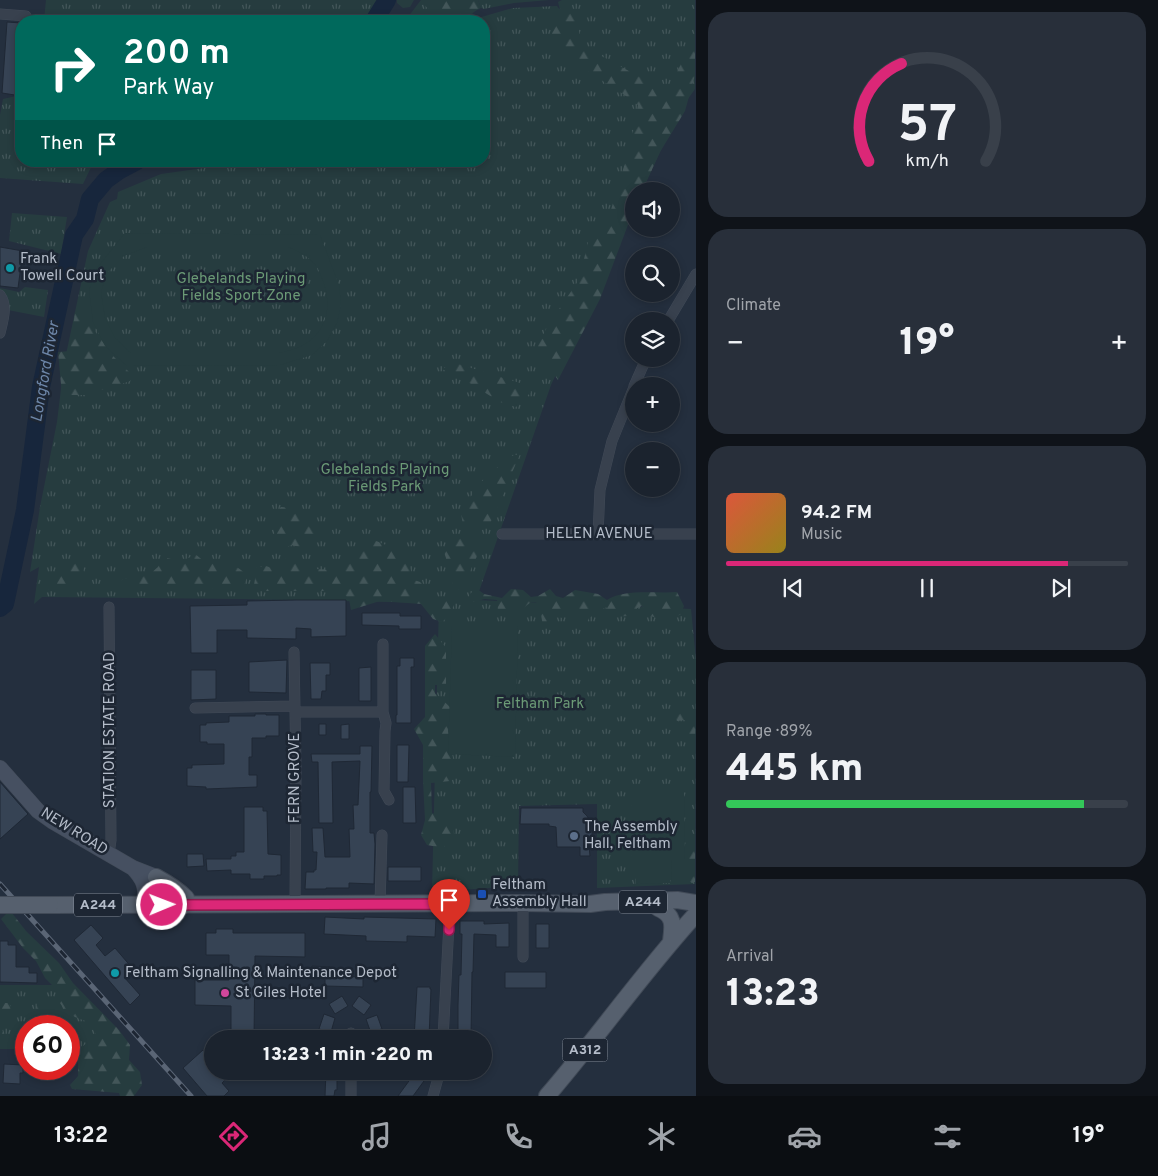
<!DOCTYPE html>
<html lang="en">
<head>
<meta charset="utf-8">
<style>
	:root { --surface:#1b232e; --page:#282f3a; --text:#f1f3f6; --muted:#a0a4aa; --line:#39404a; --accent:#db2777 }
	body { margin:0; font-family:Overpass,sans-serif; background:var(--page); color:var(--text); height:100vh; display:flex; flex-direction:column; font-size:19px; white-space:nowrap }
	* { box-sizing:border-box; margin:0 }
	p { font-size:16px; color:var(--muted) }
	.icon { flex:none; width:28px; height:28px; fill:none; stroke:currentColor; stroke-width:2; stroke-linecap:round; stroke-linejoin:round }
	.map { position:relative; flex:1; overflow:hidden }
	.side { display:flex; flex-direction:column; gap:12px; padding:12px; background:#0f1319; width:462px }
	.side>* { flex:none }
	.guide { position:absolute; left:15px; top:15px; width:475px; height:152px; border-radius:20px; box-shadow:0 2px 8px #0003,0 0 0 1px var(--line); background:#00695c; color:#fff; overflow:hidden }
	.controls { position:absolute; left:625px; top:182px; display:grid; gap:10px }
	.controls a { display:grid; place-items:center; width:55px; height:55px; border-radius:50%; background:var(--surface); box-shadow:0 2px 8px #0003,0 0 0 1px var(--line); font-size:25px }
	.speed { position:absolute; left:15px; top:1015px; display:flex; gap:10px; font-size:25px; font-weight:700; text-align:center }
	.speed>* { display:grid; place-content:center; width:65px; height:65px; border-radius:50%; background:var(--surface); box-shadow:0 2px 8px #0003,0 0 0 1px var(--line); line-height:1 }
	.speed .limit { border:8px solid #d22; background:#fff; color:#111 }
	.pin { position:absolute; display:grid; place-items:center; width:42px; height:42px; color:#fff; margin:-51px -21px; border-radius:50% 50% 50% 0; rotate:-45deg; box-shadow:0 0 5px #0007 }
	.pin .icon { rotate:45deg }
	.me { position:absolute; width:55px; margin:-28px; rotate:89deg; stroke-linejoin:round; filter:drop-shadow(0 0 4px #0008) }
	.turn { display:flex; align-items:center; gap:18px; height:105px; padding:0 25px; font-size:22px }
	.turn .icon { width:65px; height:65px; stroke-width:2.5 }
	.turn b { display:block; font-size:35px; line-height:42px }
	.then { display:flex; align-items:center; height:48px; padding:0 25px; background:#0003; gap:10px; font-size:19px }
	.big { font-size:38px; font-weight:800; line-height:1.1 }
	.side .tile { flex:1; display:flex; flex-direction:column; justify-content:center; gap:8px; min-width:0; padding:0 18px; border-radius:20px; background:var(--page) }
	.side .dial { align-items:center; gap:0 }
	.dial svg { height:130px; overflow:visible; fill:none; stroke:var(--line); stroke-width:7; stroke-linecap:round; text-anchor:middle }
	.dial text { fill:var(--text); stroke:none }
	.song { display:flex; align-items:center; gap:15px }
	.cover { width:60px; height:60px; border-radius:8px; background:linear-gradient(135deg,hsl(10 70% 55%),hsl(50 70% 35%)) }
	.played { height:5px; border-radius:2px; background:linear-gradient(90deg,var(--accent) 85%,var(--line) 85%) }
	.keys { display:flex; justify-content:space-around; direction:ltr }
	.heat { display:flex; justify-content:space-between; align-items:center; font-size:28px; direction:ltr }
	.charge { height:8px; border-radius:4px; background:linear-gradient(90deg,#34c759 89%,var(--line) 0) }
	.trip { position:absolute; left:204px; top:1030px; width:288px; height:50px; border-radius:25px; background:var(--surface); box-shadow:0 2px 8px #0003,0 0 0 1px var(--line); font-weight:800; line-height:50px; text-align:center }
	.dock { display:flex; height:80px; justify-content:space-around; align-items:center; background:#0b0e12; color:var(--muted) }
	.dock .icon { width:35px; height:35px }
	.dock .active { color:var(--accent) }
	.dock b { font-size:22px; color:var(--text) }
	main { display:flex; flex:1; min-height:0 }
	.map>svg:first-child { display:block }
</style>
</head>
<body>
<main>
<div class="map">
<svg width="696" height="1096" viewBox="0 0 696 1096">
	<defs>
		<pattern id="grass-tufts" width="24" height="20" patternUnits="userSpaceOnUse" patternTransform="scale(1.25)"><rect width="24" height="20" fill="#263c3f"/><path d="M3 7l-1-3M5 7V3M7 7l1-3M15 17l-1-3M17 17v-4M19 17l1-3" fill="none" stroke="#435659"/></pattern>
		<pattern id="forest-firs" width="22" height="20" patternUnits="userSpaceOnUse" patternTransform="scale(1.25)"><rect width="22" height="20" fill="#263c3f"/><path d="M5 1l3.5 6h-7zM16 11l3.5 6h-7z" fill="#435659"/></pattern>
	</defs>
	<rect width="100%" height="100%" fill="#242f3e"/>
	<!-- grass -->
	<path fill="url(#grass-tufts)" d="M46,0H382L369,21H44Z
		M421,0H456L478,18L513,8L557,6L560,10L558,2L562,0H695V89L678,113L642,191H634V208L551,385L476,600L691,609L696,660L695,884L597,888V804L519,806L518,886L432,892L439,603L242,599L42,597L34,604L39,567L30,572L40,507L57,422L64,364L88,251L110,202L117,199L118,192L161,174L233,164L243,161H484V21H405Z
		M478,0H549L514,3L484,9L481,8Z
		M21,95V161H94L83,184L0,178V115L3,99Z
		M12,213L67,217L61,254L9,241Z
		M25,287L48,290L44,317L8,310L0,297V288L19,292Z
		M0,985H55L114,1049H69V1026H26V1049H0Z"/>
	<!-- forest -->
	<path fill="url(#forest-firs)" d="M397,0H414L410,7L403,8L397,3Z
		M422,0H478L481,8C476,10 469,16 464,17C451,19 426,14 422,0Z
		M569,8L577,16L581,45L651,83L662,94L672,92L675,76L695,36V75L685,111L660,152L642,191H634V209L600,299L558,380L535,350L550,322L579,280L590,234L607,223L631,143L638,105L623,94L567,58L550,38L559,9Z
		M75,312L86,313L94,330L113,356L133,376L130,381L107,389L95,390L97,395H62L58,352L70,351Z
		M455,363L523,384L531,392L516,407L500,402L463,379L442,369Z
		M520,454L490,524L482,526L463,524L461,514L463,508L481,482L511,456Z
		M281,507L292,508L318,536L314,550L291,545L282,549L275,547L274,514Z
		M453,535L485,539L464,584L458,590L446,575V558L444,552L446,545Z
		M369,538L398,550L407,559L414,580L420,582L426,588L427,599L452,600L454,604L450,615L442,622L433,619L421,604L380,601L351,610L349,599L341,591H253L257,567L266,566L280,571H284L286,558L294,554L314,569L337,570C346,553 351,546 369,538Z
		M195,554L205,562C223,561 235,563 248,576L244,584L229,589L121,588L122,580L140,573H151L158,567L164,557C176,561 185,562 195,554Z
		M76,561H83L84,576L71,584L65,590H49L46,584L52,574L66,570Z
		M476,588L484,594L502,598L511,589L523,590L531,597L538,596L550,589L556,596L563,598L575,590L598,594L607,600C625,588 656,594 677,592L684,606L681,614L674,618H658L650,616L642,606L635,609L628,616L612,617L606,607L589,618L586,624L581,623L570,612L563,618L556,617L547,625L543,626L540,609L536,602H531L521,610L511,615L498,611L497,600L485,599L472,602L467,600L470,594Z
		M435,634L446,648V685H435V693L451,708L448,731L454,764L450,781L431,783L432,813L453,819L454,835L443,848L427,845L421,835L425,820L423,781V745L414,729L425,717V646Z
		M681,707L689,710L694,714H695V735L692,736L685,735L683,727L685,720L677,721L674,715Z
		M695,845V882L692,883L687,880V850Z
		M12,913L26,931L59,963L73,983L119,1030L130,1045L129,1060L140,1072L142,1085L134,1096H120L119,1093L72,1089L70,1085L78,1076V1054L83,1046L92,1039L96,1034L88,1022L75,1017L64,1009L60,1003L59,992L45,978L36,961L23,948L1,919L6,914Z
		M45,1000L54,1007L60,1019L65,1020L68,1026H47C41,1019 35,1011 37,1002Z
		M2,1003H9L11,1008C5,1014 6,1019 2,1027L3,1033L2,1038L0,1039V1004Z"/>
	<!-- pitch -->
	<path fill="#263c3f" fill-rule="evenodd" d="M125,233L320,235L339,285L341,305L337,323L327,341L312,355L280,365L127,366L105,346L93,322L89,290L97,268ZM147,247H288C298,251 309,256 316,266C318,268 320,273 321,276C332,300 330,329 305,344C297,349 288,351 279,353H131L115,338L105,318L101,292L107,273L124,256Z
		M452,626H518L515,757L448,754Z
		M632,791H684L685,859H670V883L636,884V859H632Z
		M671,860H686V881H672Z"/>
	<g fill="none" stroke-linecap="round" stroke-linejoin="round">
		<!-- river -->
		<path stroke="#17263c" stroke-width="18" d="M374,21L387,0
			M0,608L5,604L25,510L41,387L74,235L85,219L90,199L106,180L120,170L137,161"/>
	</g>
	<!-- building -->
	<path fill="#364354" stroke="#1f2835" d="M7,22L21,23V96L2,93Z
		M0,247L23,251L18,288L0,286Z
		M296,600H346V636L311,637V629L296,628V639L247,638V630H217V653H191L190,606L247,605V601Z
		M362,613H400V616H421V629H399V626L362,625Z
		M400,658H414V667H411V723H396V715H397V666H400Z
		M287,660L286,693L249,692V662Z
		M310,663H330V675H326V691H322L321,699H311Z
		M371,667V701H359V668Z
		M191,670H216V699L191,700Z
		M255,714H266V715H279V736H266V738H252V757H249V775H257V787L206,789V787L187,786V768H192V765L224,764V744H207V742H200V725H206V723L229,722V716H255Z
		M319,724H326V735H319Z
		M349,724V739H341V725Z
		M397,745H409L408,782H397Z
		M360,746H372L371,792H370V833H374L375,844L374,884L349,883V888H326V889H305L306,872H314V870H316L317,852H313L312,828H323L325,857H350L349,829H354L353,805H358L360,761L332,762L333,823H319L318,762H312L311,754H360Z
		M0,782L28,814L0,839Z
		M403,787H415L416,823H403Z
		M244,807H263V811H267L268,854L281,855V875H277V876H264V879H250V874H231V870L207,871L206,859H231V856H236V852H244Z
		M521,808H583V812L587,816L592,824V846H589L590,856H580V847H557L556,827L549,826V824H520Z
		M187,854H203L204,866L187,867Z
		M388,867H421V881H388Z
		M325,917L364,919V917L436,919L435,937L407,936V942L366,941V936L324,934Z
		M460,921H484V924L509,923V947H496V935L474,934L473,972H472L471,1039H458V1005L459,975H461L462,934H460Z
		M536,924H549V948H536Z
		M91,925L103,938L96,945L105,956L115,948L133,969L124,977L140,995L130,1005L74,940Z
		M216,929H233V933H305V957L255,956L254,1039H231V1006L195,1005V980H229V955H206V933H216Z
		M0,941H8V945H16V967H29V973H37V983L0,982Z
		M312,966L330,967V975H312Z
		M505,972H546V988H505Z
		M325,976L363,977V987L325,986Z
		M417,987H430V989H431L429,1038L414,1039Z
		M342,996L348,1006L335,1014L329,1004Z
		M359,996L371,1005L364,1015L352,1006Z
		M324,1014L335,1018L329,1039H323V1030L319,1029Z
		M377,1015L382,1029L377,1030V1039H373L366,1019Z
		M203,1050L212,1061V1071H221L227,1078L222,1083L229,1091L224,1096H207L183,1068Z
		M4,1064L23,1065V1073H20V1084L3,1083Z
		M326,1071H336V1075H337V1090H335L334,1096H325Z
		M414,1074L424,1081L413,1096H398Z"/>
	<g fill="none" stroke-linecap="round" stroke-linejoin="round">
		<!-- minor casing -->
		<g stroke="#414a57" stroke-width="11">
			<path id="minor" d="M0,14L26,16
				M0,295C8,306 3,320 0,333
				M668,321L696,274
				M634,386L646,359
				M502,534H696
				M598,534L600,490L612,441L634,387
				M383,644V712L386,723L385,731L384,791L389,800
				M294,652L296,768L295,904
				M195,708L294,706
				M295,712H383
				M107,853L110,847L111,840L109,607
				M523,903V957
				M380,904L382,835
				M351,1033V1039
				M443,1039L450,904
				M351,1071V1096
				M433,1096L440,1071"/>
		</g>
		<!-- secondary casing -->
		<g stroke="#414a57" stroke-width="16">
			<path id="secondary" d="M0,768L38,811L52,821L133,868L156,877L160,884L162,905
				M133,868C146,882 145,887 146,905"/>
		</g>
		<!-- primary casing -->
		<g stroke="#414a57" stroke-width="18">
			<path id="primary" d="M156,877C167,883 177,889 186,898V905
				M50,905L523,903L590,904L605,902L677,900L696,903
				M658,908C675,915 673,926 671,941
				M547,1096C598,1037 643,972 696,914"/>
		</g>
		<!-- minor -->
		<use href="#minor" stroke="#38414e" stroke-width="10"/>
		<!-- secondary -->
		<use href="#secondary" stroke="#465061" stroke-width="15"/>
		<!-- primary -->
		<use href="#primary" stroke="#56606e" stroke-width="16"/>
		<!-- rail casing -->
		<g stroke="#5a6575" stroke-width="5">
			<path id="rail" d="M0,884L191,1096"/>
		</g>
		<!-- rail -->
		<use href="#rail" stroke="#1d2633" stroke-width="3" stroke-dasharray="9" stroke-linecap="butt"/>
		<!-- primary-bridge casing -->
		<g stroke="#414a57" stroke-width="18" stroke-linecap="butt">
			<path id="primary-bridge" d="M0,905H50"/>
		</g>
		<!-- primary-bridge -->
		<use href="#primary-bridge" stroke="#56606e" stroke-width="16"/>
	</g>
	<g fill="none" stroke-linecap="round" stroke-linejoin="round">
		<!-- route casing -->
		<g stroke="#8e194d" stroke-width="12">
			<path id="route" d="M162,905L450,904L449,930"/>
		</g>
		<!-- route -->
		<use href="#route" stroke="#db2777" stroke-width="9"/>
	</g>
	<!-- markers -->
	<g fill="#0f9aa8" stroke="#1d2633" stroke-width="2">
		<circle cx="10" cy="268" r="5"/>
		<circle cx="115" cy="973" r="5"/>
	</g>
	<circle fill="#5c6f8a" stroke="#1d2633" stroke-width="2" cx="574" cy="836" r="5"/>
	<rect fill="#1a4fb4" stroke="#1d2633" stroke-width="2" x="477" y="889" width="10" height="10" rx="2.5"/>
	<circle fill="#d1479c" stroke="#1d2633" stroke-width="2" cx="225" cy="993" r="5"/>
	<g text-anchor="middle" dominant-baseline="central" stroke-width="5" stroke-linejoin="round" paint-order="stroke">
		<!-- shield labels -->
		<g fill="#1d2633" stroke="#878f9c" stroke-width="1">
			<rect x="619" y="890.5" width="48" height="23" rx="4"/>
			<rect x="74" y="893.5" width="48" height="23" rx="4"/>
			<rect x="562.5" y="1038.5" width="45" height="23" rx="4"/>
		</g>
		<g font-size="14" font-weight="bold" fill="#b4bcc9">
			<text x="643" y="902">A244</text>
			<text x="98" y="905">A244</text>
			<text x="585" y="1050">A312</text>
		</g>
		<!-- poi labels -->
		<g font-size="15" fill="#b4bcc9" stroke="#1d2633" text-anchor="start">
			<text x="20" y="259">Frank<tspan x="20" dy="17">Towell Court</tspan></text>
			<text x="584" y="827">The Assembly<tspan x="584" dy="17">Hall, Feltham</tspan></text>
			<text x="492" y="885">Feltham<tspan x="492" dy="17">Assembly Hall</tspan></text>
			<text x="125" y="973">Feltham Signalling &amp; Maintenance Depot</text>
			<text x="235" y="993">St Giles Hotel</text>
		</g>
		<!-- park labels -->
		<g font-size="15" fill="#6b9a76" stroke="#1d2633">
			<text x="241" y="279">Glebelands Playing<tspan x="241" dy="17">Fields Sport Zone</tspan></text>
			<text x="385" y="470">Glebelands Playing<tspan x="385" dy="17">Fields Park</tspan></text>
			<text x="540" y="704">Feltham Park</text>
		</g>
		<!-- street labels -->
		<g font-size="15" fill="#b4bcc9" stroke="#1d2633">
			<text x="599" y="534">HELEN AVENUE</text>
			<text transform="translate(110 730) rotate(-90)">STATION ESTATE ROAD</text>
			<text transform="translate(295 778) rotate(-90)">FERN GROVE</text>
			<text transform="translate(74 832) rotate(32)">NEW ROAD</text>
		</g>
		<!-- water labels -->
		<g font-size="16" font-style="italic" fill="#6d86a8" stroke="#1d2633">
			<text transform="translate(46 372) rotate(-80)">Longford River</text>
		</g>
	</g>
</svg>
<div class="controls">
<a><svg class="icon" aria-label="sound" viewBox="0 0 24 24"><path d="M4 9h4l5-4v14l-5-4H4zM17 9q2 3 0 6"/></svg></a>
<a><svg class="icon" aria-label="search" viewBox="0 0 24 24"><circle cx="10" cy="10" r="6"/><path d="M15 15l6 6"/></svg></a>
<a><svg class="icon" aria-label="layers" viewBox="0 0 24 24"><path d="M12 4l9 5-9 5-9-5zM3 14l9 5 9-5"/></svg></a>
<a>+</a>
<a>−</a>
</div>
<div class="speed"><div class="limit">60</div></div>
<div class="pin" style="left:449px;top:930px;background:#d93025"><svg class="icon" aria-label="arrive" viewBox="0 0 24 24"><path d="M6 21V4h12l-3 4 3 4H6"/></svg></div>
<svg class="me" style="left:162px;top:905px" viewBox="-20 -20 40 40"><circle r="17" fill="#db2777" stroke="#fff" stroke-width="3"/><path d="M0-11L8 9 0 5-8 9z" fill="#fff"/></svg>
<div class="trip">13:23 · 1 min · 220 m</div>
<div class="guide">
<div class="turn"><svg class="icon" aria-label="right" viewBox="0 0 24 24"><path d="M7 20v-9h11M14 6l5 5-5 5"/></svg><div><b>200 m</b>Park Way</div></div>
<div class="then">Then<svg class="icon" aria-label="arrive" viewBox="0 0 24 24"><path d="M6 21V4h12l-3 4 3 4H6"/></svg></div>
</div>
</div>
<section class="side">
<div class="tile dial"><svg viewBox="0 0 100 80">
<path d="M14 69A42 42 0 1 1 86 69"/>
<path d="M14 69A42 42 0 0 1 34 9" stroke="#db2777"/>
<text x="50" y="56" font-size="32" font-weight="700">57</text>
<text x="50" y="72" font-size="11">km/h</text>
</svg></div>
<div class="tile"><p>Climate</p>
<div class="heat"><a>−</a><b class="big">19°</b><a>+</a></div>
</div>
<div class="tile">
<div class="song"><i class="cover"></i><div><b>94.2 FM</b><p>Music</p></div></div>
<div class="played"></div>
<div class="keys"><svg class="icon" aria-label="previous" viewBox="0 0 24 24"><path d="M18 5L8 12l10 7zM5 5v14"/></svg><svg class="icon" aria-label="pause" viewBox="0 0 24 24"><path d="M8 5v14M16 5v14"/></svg><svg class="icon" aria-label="next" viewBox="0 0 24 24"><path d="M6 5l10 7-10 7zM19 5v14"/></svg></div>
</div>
<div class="tile"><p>Range · 89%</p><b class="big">445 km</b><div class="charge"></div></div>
<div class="tile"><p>Arrival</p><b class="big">13:23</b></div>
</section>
</main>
<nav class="dock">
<b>13:22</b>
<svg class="icon active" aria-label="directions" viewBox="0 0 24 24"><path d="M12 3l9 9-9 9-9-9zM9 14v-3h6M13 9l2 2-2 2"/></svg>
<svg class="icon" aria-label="music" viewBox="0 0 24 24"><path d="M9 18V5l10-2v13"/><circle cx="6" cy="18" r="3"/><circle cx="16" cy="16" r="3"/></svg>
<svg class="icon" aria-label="phone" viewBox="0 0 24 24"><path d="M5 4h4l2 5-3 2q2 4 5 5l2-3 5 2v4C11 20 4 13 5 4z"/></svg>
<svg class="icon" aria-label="climate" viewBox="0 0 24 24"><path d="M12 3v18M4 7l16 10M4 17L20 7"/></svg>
<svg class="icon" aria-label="car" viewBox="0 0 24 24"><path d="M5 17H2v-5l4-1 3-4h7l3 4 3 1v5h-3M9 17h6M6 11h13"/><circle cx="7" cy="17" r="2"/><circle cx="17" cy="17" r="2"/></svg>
<svg class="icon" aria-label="filters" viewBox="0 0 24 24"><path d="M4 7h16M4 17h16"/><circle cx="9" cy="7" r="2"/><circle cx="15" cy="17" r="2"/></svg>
<b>19°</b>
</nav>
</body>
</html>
